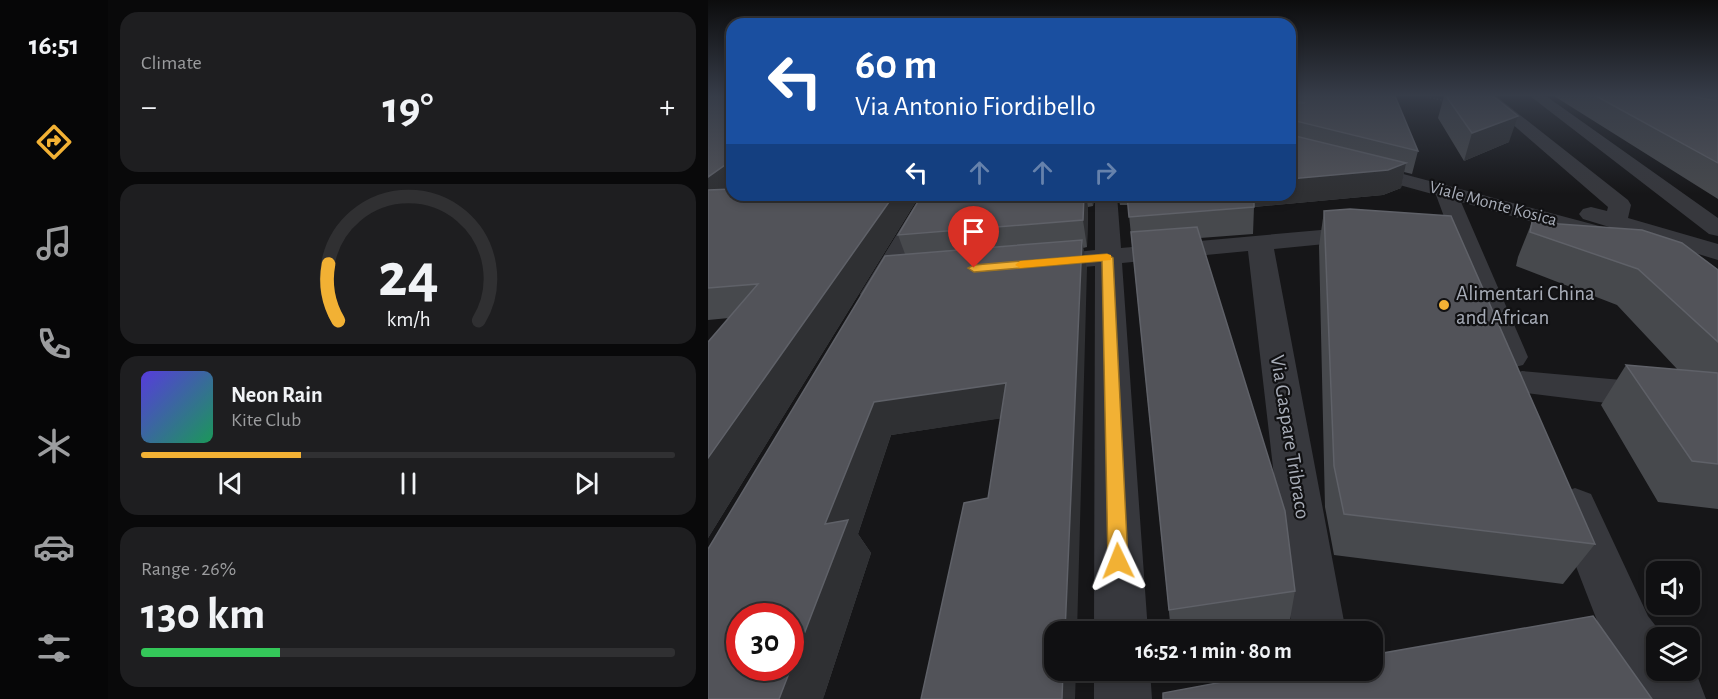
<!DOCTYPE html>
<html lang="en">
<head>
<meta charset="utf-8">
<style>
	:root { --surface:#101012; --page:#1e1e20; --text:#f1f3f6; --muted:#9c9d9f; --line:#303032; --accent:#f2b134 }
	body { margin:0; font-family:"Alegreya Sans",sans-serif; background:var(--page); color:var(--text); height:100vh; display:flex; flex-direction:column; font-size:22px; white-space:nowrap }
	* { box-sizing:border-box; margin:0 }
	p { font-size:20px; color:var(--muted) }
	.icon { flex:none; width:33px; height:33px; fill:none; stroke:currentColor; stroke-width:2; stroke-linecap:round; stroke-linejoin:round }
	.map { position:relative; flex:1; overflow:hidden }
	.side { display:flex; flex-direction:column; gap:12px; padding:12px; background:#09090a; width:600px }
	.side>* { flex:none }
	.banner { position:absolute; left:18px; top:18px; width:570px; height:183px; border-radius:18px; box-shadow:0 3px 9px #0003,0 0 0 2px var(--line); background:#1a4fa0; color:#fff; overflow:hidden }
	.fabs { position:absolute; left:938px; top:561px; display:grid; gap:12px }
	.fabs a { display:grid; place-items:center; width:54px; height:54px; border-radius:12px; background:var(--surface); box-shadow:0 3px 9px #0003,0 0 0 2px var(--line); font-size:30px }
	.speed { position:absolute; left:18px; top:603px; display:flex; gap:12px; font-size:30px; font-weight:700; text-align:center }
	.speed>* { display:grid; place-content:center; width:78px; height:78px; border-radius:50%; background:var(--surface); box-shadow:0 3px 9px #0003,0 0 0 2px var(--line); line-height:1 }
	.speed .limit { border:9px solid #d22; background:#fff; color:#111 }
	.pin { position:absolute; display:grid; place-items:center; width:51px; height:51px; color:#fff; margin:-62px -26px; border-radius:50% 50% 50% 0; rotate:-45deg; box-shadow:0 0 6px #0007 }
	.pin .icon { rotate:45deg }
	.me { position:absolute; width:66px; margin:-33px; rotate:358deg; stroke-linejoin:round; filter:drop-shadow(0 0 4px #0008) }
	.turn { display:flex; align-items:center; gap:21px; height:126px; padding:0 30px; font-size:27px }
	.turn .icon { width:78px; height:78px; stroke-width:2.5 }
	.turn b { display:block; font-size:42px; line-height:51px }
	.lanes { display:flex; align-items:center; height:57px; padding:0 30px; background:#0003; justify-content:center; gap:30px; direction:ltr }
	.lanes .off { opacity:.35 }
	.big { font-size:45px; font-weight:700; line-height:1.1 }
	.side .tile { flex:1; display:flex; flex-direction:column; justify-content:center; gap:9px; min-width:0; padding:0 21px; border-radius:18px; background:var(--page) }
	.side .dial { align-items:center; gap:0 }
	.dial svg { height:156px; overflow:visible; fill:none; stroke:var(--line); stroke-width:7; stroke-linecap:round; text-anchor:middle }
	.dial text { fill:var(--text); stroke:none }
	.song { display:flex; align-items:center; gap:18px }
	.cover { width:72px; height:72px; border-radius:9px; background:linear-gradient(135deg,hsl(250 70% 55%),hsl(150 70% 35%)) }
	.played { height:6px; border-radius:3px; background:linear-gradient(90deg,var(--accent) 30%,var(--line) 30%) }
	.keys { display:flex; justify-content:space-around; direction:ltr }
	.heat { display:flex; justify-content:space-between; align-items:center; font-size:33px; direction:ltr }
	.charge { height:9px; border-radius:4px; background:linear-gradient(90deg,#34c759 26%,var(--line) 0) }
	.trip { position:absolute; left:336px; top:621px; width:339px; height:60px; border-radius:18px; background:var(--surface); box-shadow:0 3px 9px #0003,0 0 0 2px var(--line); font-weight:700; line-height:60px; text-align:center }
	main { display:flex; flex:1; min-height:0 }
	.dock { display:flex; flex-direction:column; width:108px; justify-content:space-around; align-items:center; background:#060607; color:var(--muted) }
	.dock .icon { width:42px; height:42px }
	.dock .selected { color:var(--accent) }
	.dock b { font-size:27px; color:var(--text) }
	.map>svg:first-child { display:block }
</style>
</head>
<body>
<main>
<nav class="dock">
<b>16:51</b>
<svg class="icon selected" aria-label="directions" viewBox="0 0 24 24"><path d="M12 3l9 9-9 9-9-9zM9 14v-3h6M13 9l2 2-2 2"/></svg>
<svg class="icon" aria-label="music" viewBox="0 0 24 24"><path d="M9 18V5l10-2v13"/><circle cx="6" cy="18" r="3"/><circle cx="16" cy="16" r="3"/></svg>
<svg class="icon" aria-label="phone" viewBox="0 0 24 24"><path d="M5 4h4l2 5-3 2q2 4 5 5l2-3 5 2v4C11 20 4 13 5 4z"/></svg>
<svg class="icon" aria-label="climate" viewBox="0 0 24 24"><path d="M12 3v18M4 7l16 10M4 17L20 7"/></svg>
<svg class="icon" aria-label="car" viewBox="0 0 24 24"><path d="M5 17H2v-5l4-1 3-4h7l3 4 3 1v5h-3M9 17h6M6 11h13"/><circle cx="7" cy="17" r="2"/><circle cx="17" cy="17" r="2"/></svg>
<svg class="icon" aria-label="filters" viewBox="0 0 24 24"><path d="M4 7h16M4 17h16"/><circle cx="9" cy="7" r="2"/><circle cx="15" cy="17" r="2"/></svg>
</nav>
<section class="side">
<div class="tile"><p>Climate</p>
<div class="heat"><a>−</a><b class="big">19°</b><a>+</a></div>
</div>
<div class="tile dial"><svg viewBox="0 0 100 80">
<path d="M14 69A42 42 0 1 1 86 69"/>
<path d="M14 69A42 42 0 0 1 9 40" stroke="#f2b134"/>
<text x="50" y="56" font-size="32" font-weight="700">24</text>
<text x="50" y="72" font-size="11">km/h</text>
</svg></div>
<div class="tile">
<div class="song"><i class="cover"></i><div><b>Neon Rain</b><p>Kite Club</p></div></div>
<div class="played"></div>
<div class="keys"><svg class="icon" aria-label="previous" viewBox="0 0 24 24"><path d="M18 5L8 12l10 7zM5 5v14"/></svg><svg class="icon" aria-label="pause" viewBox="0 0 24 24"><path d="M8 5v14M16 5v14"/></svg><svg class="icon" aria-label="next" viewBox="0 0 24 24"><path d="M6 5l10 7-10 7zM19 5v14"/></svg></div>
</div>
<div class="tile"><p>Range · 26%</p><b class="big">130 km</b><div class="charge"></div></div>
</section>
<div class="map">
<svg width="1010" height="699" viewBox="0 0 1010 699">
	<rect width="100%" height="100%" fill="#161618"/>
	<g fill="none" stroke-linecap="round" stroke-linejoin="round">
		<!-- path -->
		<path stroke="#3d3f44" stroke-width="1.5" stroke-dasharray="1.5 2" stroke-linecap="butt" d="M715,96L738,101"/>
		<!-- minor -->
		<path fill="#37383d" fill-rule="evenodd" d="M772,96H788L920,200L923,205L920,218L1010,244V260L875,219L871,214L875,209L883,207L899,211L900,207Z
			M822,96H838L1010,218V236L1001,234Z
			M582,144L914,232L917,237L914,242L905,244L753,202L820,357L815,365L803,368L791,365L728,195L582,155Z
			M213,195H235L176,300L166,303L156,300L152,294Z
			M387,195H409L413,248L658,226L667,228L670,233L667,238L658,240L566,249L638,632H584L540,251L414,263L440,632H386L387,266L333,271L324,269L320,263L324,257L387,250Z
			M814,371L947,383L960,387L965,396L960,405L947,409L801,391L796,383L801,375Z
			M867,488L883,494L940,616L957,638H948V670H981V667L990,678L998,699H934L902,654L845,507L851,494Z
			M386,670H442L444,699H386Z"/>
	</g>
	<!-- wall -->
	<path fill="#47494d" d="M0,96L24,195H212L0,538V342L21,318L0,320Z
		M582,96L710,151L704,174L696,172L693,188L675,195L546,207L545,234L492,238L587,591L581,625L543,632H463L420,205H412L410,195H582Z
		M736,96H785L801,142L756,161L730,118Z
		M846,96H1010V199Z
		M214,195H387L385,206L380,207L379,247L375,248L379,268L280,498L293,418L183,435L150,534L163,553L115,699L197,254L190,235Z
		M616,211L887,544L855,584L626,555L617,507L611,246Z
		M824,222L1010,270V509L950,502L893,405L918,365L970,370L909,305L808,266L810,257Z"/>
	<!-- shaded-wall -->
	<path fill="#2f3033" d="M810,116L801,142L756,161L764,133Z
		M584,120L583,142L582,122Z
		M24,160V194L0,214V177Z
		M698,163L693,188L675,195L545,207V195H582V179Z
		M186,195H212L0,538V458Z
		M376,195H378L380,207L379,247L375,220Z
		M383,195H387L385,206Z
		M374,240L379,268L369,632H357Z
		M298,383L309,416L183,435L150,534L163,553L115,699H71L117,524L166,402Z
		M355,670H368L367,699H354Z"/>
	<!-- building -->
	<path fill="#525359" stroke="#5f6168" stroke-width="1.5" fill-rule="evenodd" d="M0,96H24V160L0,177Z
		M582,96H687L710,151L584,120L582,122V103H597L582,99Z
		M738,96H785L810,116L764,133Z
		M888,96H981L1010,101V163Z
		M582,126L583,135L698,163L680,170L582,179Z
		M24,189V195H186L0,458V342L50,284L0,288V190Z
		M214,195H376L375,220L190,235Z
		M419,195H546V207L421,217Z
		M642,209L743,216L887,544L636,514L626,466L616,211Z
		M824,222L934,230L974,243L1010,270V342L930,269L822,232Z
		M489,227L577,511L587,591L461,610L423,232Z
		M374,240L357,632H346V670H355L354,699H213L256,503L280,498L298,383L166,402L117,524L140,520L71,699H0V549L177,256ZM32,616H82V668H32Z
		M918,365L1010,373V464L984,461Z
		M885,616L944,699H455V693L579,670H664V655Z"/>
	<!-- sky -->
	<linearGradient id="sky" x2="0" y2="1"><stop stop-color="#0c0c0d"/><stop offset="0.49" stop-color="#363c48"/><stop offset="1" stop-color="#363c48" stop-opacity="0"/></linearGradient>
	<rect width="1010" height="194" fill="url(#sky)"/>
	<!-- route -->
	<path fill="#f2b134" stroke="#9d7322" stroke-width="1.5" d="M399,254L405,258L420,561L418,568L410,571L403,568L400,561L394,261L266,272L260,268L266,265Z"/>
	<!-- slow -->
	<path fill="#f59e0b" d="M399,254L403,255V260L312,268L307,265L312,261Z"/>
	<!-- markers -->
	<circle fill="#f2b134" stroke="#111113" stroke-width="2" cx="736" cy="305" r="6"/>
	<g text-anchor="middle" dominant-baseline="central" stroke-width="4.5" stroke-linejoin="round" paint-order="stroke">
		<!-- far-street labels -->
		<g font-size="18" fill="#a8adb8" stroke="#111113">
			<text transform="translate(785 204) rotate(15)">Viale Monte Kosica</text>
		</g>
		<!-- poi labels -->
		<g font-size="21" fill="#a8adb8" stroke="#111113" text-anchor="start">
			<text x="748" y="293">Alimentari China<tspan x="748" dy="24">and African</tspan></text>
		</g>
		<!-- street labels -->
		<g font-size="21" fill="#a8adb8" stroke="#111113">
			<text transform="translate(582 437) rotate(81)">Via Gaspare Tribraco</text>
		</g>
	</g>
</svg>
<div class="fabs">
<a><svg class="icon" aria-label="sound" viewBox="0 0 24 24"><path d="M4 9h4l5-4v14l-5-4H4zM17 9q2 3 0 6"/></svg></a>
<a><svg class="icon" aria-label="layers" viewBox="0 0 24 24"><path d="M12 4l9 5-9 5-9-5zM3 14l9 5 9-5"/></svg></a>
</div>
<div class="speed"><div class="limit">30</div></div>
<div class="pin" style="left:266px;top:268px;background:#d93025"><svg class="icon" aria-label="arrive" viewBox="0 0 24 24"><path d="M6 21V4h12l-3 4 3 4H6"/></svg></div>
<svg class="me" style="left:410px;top:561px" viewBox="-20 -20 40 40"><path d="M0-17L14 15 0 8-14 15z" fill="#f2b134" stroke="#fff" stroke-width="4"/></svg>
<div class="trip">16:52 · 1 min · 80 m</div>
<div class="banner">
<div class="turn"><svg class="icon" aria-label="left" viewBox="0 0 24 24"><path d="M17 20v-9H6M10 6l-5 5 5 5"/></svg><div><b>60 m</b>Via Antonio Fiordibello</div></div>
<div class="lanes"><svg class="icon" aria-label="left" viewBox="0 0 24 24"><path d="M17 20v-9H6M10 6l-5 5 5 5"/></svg><svg class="icon off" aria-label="ahead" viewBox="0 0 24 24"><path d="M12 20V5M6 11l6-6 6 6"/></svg><svg class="icon off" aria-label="ahead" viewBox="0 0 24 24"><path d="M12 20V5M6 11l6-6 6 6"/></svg><svg class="icon off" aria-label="right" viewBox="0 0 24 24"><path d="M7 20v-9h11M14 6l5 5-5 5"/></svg></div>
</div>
</div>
</main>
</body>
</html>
